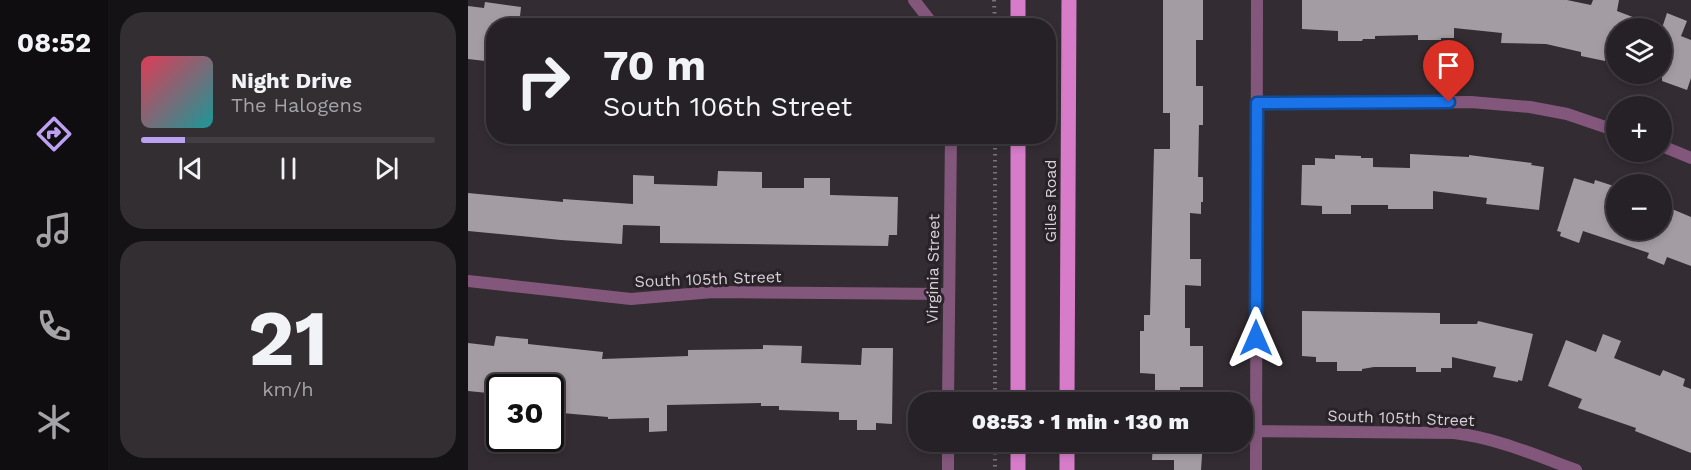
<!DOCTYPE html>
<html lang="en">
<head>
<meta charset="utf-8">
<style>
	:root { --surface:#262126; --page:#322e32; --text:#f1f3f6; --muted:#a4a3a7; --line:#423e43; --accent:#bca0f2 }
	body { margin:0; font-family:"Work Sans",sans-serif; background:var(--page); color:var(--text); height:100vh; display:flex; flex-direction:column; font-size:22px; white-space:nowrap }
	* { box-sizing:border-box; margin:0 }
	p { font-size:20px; color:var(--muted) }
	.icon { flex:none; width:33px; height:33px; fill:none; stroke:currentColor; stroke-width:2; stroke-linecap:round; stroke-linejoin:round }
	.map { position:relative; flex:1; overflow:hidden }
	.details { display:flex; flex-direction:column; gap:12px; padding:12px; background:#151215; width:360px }
	.details>* { flex:none }
	.hud { position:absolute; left:18px; top:18px; width:570px; height:126px; border-radius:24px; box-shadow:0 3px 9px #0003,0 0 0 2px var(--line); background:#262126; color:var(--text); overflow:hidden }
	.controls { position:absolute; left:1138px; top:18px; display:grid; gap:12px }
	.controls a { display:grid; place-items:center; width:66px; height:66px; border-radius:50%; background:var(--surface); box-shadow:0 3px 9px #0003,0 0 0 2px var(--line); font-size:30px }
	.speed { position:absolute; left:18px; top:374px; display:flex; gap:12px; font-size:30px; font-weight:700; text-align:center }
	.speed>* { display:grid; place-content:center; width:78px; height:78px; border-radius:50%; background:var(--surface); box-shadow:0 3px 9px #0003,0 0 0 2px var(--line); line-height:1 }
	.speed .limit { border:3px solid #111; border-radius:9px; background:#fff; color:#111 }
	.pin { position:absolute; display:grid; place-items:center; width:51px; height:51px; color:#fff; margin:-62px -26px; border-radius:50% 50% 50% 0; rotate:-45deg; box-shadow:0 0 6px #0007 }
	.pin .icon { rotate:45deg }
	.me { position:absolute; width:66px; margin:-33px; rotate:0deg; stroke-linejoin:round; filter:drop-shadow(0 0 4px #0008) }
	.turn { display:flex; align-items:center; gap:21px; height:126px; padding:0 18px; font-size:27px }
	.turn .icon { width:78px; height:78px; stroke-width:2.5 }
	.turn b { display:block; font-size:42px; line-height:51px }
	.details .card { flex:1; display:flex; flex-direction:column; justify-content:center; gap:9px; min-width:0; padding:0 21px; border-radius:24px; background:var(--page) }
	.details .dial { align-items:center; gap:0 }
	.dial b { font-size:78px; line-height:1 }
	.song { display:flex; align-items:center; gap:18px }
	.cover { width:72px; height:72px; border-radius:9px; background:linear-gradient(135deg,hsl(350 70% 55%),hsl(180 70% 35%)) }
	.played { height:6px; border-radius:3px; background:linear-gradient(90deg,var(--accent) 15%,var(--line) 15%) }
	.keys { display:flex; justify-content:space-around; direction:ltr }
	.trip { position:absolute; left:440px; top:392px; width:345px; height:60px; border-radius:24px; background:var(--surface); box-shadow:0 3px 9px #0003,0 0 0 2px var(--line); font-weight:800; line-height:60px; text-align:center }
	main { display:flex; flex:1; min-height:0 }
	.dock { display:flex; flex-direction:column; width:108px; justify-content:space-around; align-items:center; background:#0f0d0f; color:var(--muted) }
	.dock .icon { width:42px; height:42px }
	.dock .on { color:var(--accent) }
	.dock b { font-size:27px; color:var(--text) }
	.map>svg:first-child { display:block }
</style>
</head>
<body>
<main>
<nav class="dock">
<b>08:52</b>
<svg class="icon on" aria-label="directions" viewBox="0 0 24 24"><path d="M12 3l9 9-9 9-9-9zM9 14v-3h6M13 9l2 2-2 2"/></svg>
<svg class="icon" aria-label="music" viewBox="0 0 24 24"><path d="M9 18V5l10-2v13"/><circle cx="6" cy="18" r="3"/><circle cx="16" cy="16" r="3"/></svg>
<svg class="icon" aria-label="phone" viewBox="0 0 24 24"><path d="M5 4h4l2 5-3 2q2 4 5 5l2-3 5 2v4C11 20 4 13 5 4z"/></svg>
<svg class="icon" aria-label="climate" viewBox="0 0 24 24"><path d="M12 3v18M4 7l16 10M4 17L20 7"/></svg>
</nav>
<section class="details">
<div class="card">
<div class="song"><i class="cover"></i><div><b>Night Drive</b><p>The Halogens</p></div></div>
<div class="played"></div>
<div class="keys"><svg class="icon" aria-label="previous" viewBox="0 0 24 24"><path d="M18 5L8 12l10 7zM5 5v14"/></svg><svg class="icon" aria-label="pause" viewBox="0 0 24 24"><path d="M8 5v14M16 5v14"/></svg><svg class="icon" aria-label="next" viewBox="0 0 24 24"><path d="M6 5l10 7-10 7zM19 5v14"/></svg></div>
</div>
<div class="card dial"><b>21</b><p>km/h</p></div>
</section>
<div class="map">
<svg width="1223" height="470" viewBox="0 0 1223 470">
	<rect width="100%" height="100%" fill="#332c32"/>
	<!-- building -->
	<path fill="#a49ca3" d="M695,0H735V40H728V86H735V125H731L730,177H735V202H733V214L722,213V259H733V286L717,285V328H722V346H735V387H712V402H687V374L672,373V331H676V315H682L686,149H702V113H695Z
		M834,0H1099L1123,5L1125,0H1151L1149,11L1191,27L1149,28V62L1137,59V61L1113,56V52L1078,44L1033,43L1034,33L986,28V38H973V40H950V35L907,36V39H895L894,41H870V31L834,29Z
		M17,2L53,7L51,26H26V62L0,59V6L16,8Z
		M1199,13L1219,21L1213,36L1223,40V78L1219,90L1194,81V28Z
		M942,154L1001,157V155L1064,163L1063,165L1076,167L1071,210L1018,204L1019,198L965,191V209H920V205H883V214H854V206L833,205L834,165H847V158L867,159V155L893,156V158H905V167L942,168Z
		M250,171L294,172V188H336V178H362V195L430,197L429,235H421L420,246L192,243V226L155,225L154,244L93,240L0,231V193L95,202V199L165,204V175L186,176V184L249,186Z
		M1106,178L1126,184L1127,180L1149,187V230H1194V214L1201,217L1204,209L1223,217V266L1199,257L1196,265L1179,258L1181,253L1115,231L1111,243L1092,236L1093,232L1089,231Z
		M834,311L972,313V324H1009L1010,321L1065,334L1054,381L1050,380V382L1025,377L1028,367L984,357V368H973V372H948V367H906L894,369V371H869V362H848V357L834,356Z
		M1135,334L1153,341L1146,358L1192,376L1195,370L1217,379L1215,386L1223,389V453L1167,431L1168,428L1110,408L1114,399L1080,386L1098,340L1128,352Z
		M28,336L60,339V344L135,352L134,359L220,356V350L295,349V345L334,346L333,363L393,365L394,348H425L424,424L408,423V430H389V420H371V412L311,410V406H293V403L199,405V431L181,432V418L140,419V417L82,412V387H32V393L30,394L0,391V343L26,346Z
		M685,441H735L733,470H706V460H684Z"/>
	<g fill="none" stroke-linecap="round" stroke-linejoin="round">
		<!-- path -->
		<path stroke="#7b757a" stroke-width="4" stroke-dasharray="1.5 4.5" stroke-linecap="butt" d="M526,0L527,26
			M527,136V402
			M527,441V470"/>
		<!-- minor -->
		<path stroke="#83577c" stroke-width="12" d="M446,0L466,26
			M789,103L1003,102L1062,107L1099,114L1149,131
			M1194,146L1223,158
			M0,281L163,299L245,292L481,294
			M480,402L483,136
			M788,431L986,433C1029,438 1067,455 1108,470
			M480,470V441
			M788,470L789,0"/>
		<!-- primary -->
		<path stroke="#d67cc9" stroke-width="15" d="M550,26V0
			M550,402V136
			M599,402L601,0
			M550,470V441
			M599,470V441"/>
	</g>
	<g fill="none" stroke-linecap="round" stroke-linejoin="round">
		<!-- route casing -->
		<g stroke="#114b97" stroke-width="15">
			<path id="route" d="M788,338L789,103L981,102"/>
		</g>
		<!-- route -->
		<use href="#route" stroke="#1a73e8" stroke-width="10"/>
	</g>
	<g text-anchor="middle" dominant-baseline="central" stroke-width="6" stroke-linejoin="round" paint-order="stroke">
		<!-- street labels -->
		<g font-size="16" fill="#d6d1d5" stroke="#292228">
			<text transform="translate(582 201) rotate(-90)">Giles Road</text>
			<text transform="translate(465 269) rotate(-89)">Virginia Street</text>
			<text transform="translate(240 279) rotate(-2)">South 105th Street</text>
			<text transform="translate(933 418) rotate(2)">South 105th Street</text>
		</g>
	</g>
</svg>
<div class="controls">
<a><svg class="icon" aria-label="layers" viewBox="0 0 24 24"><path d="M12 4l9 5-9 5-9-5zM3 14l9 5 9-5"/></svg></a>
<a>+</a>
<a>−</a>
</div>
<div class="speed"><div class="limit">30</div></div>
<div class="pin" style="left:981px;top:102px;background:#d93025"><svg class="icon" aria-label="arrive" viewBox="0 0 24 24"><path d="M6 21V4h12l-3 4 3 4H6"/></svg></div>
<svg class="me" style="left:788px;top:338px" viewBox="-20 -20 40 40"><path d="M0-17L14 15 0 8-14 15z" fill="#1a73e8" stroke="#fff" stroke-width="4"/></svg>
<div class="trip">08:53 · 1 min · 130 m</div>
<div class="hud">
<div class="turn"><svg class="icon" aria-label="right" viewBox="0 0 24 24"><path d="M7 20v-9h11M14 6l5 5-5 5"/></svg><div><b>70 m</b>South 106th Street</div></div>
</div>
</div>
</main>
</body>
</html>
